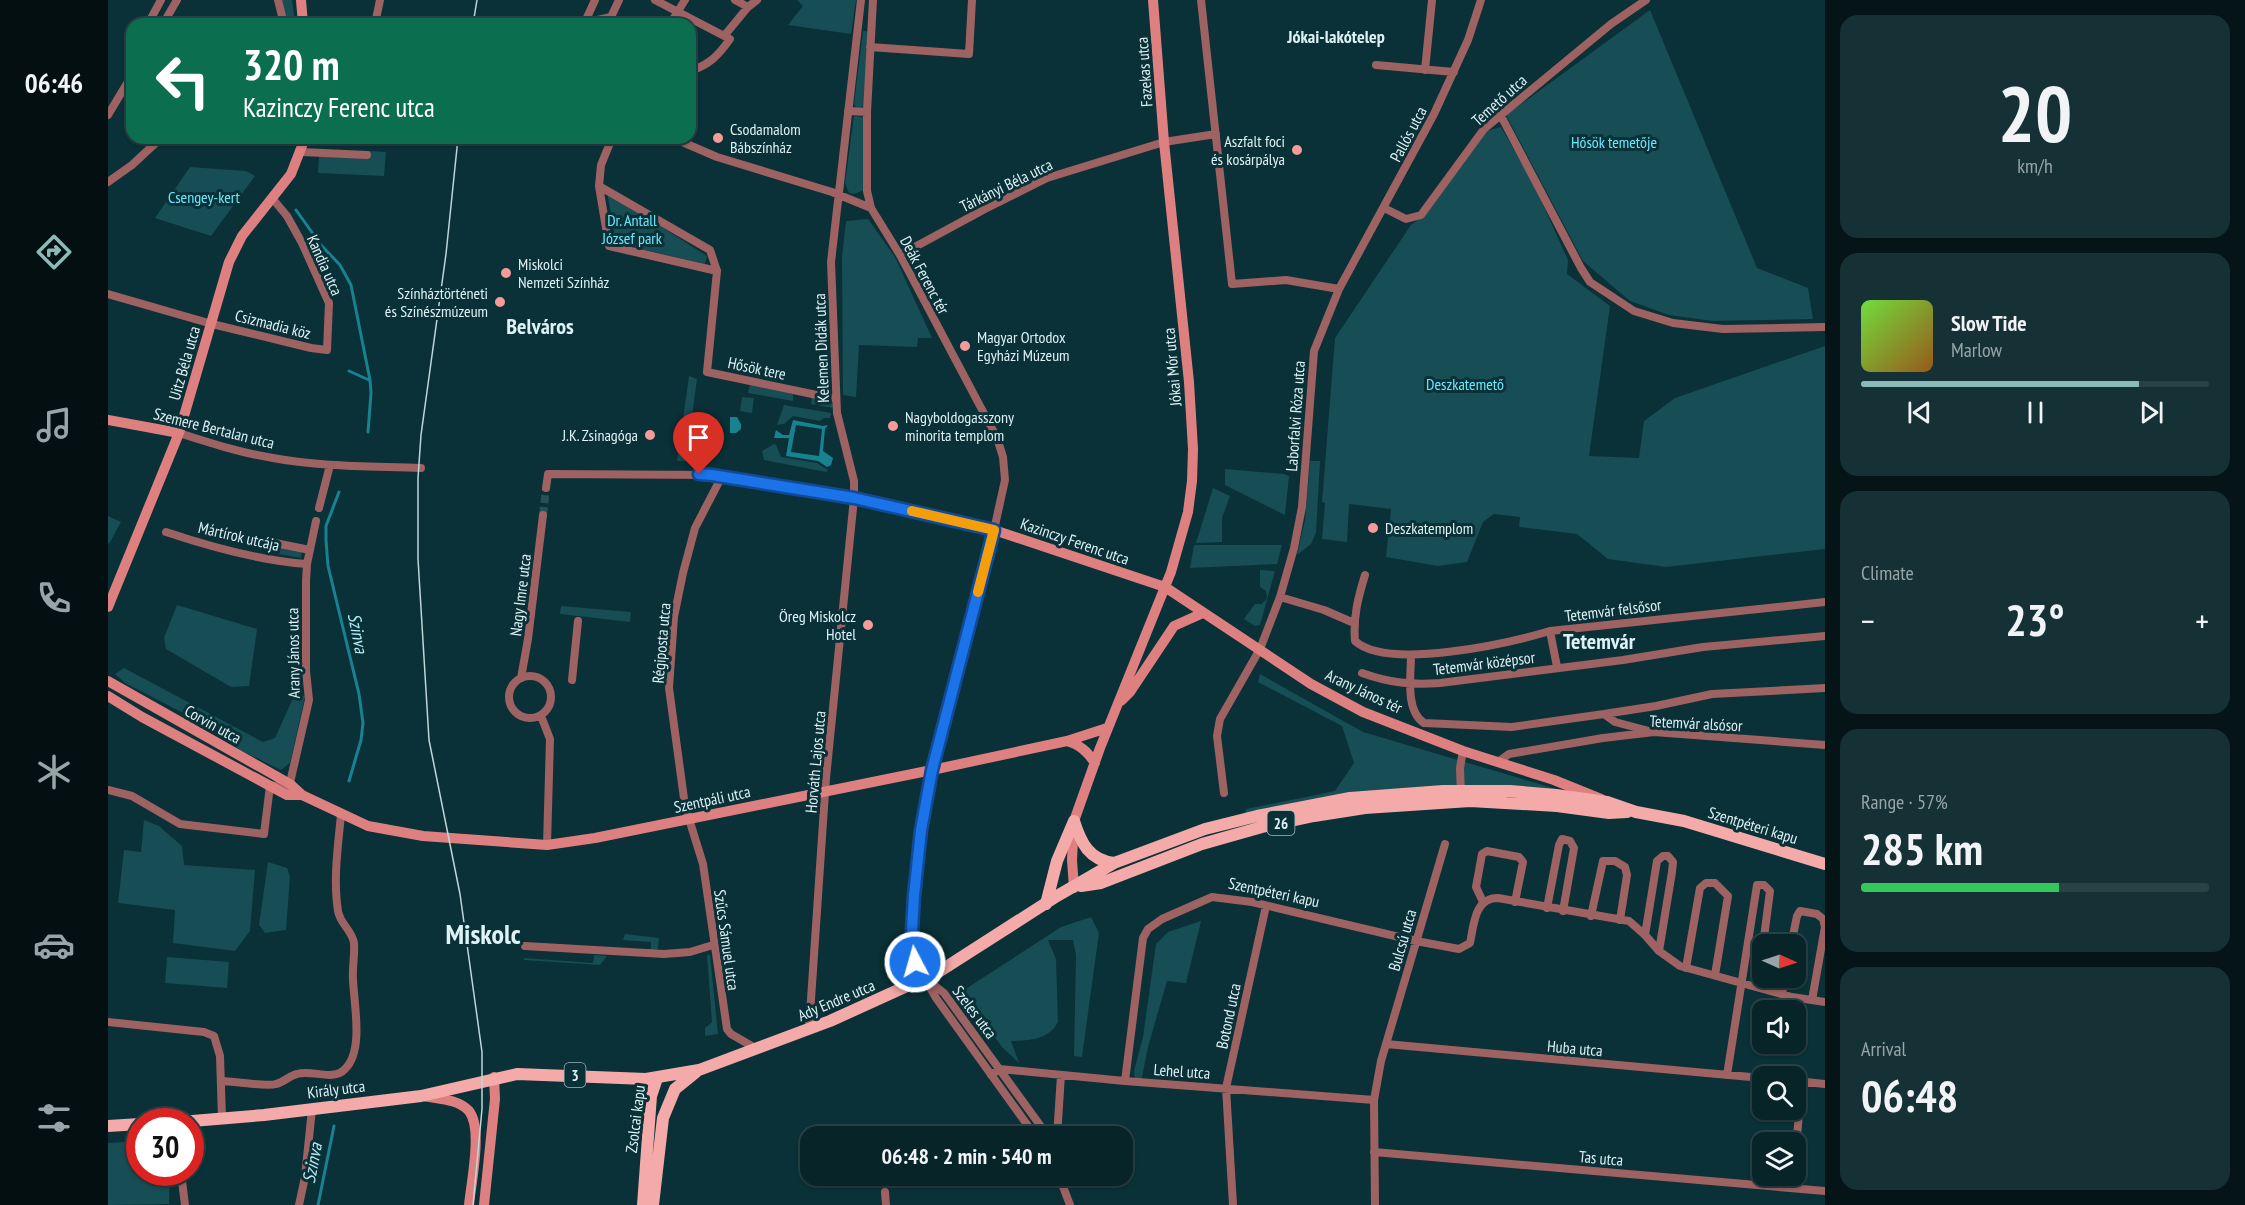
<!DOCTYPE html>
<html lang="en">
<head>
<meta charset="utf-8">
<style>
	:root { --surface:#072529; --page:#153135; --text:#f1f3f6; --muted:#98a5a8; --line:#284246; --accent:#8bbbb9 }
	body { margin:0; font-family:"PT Sans Narrow",sans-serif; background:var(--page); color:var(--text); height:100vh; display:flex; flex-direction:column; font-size:22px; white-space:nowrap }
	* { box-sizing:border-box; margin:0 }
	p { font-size:20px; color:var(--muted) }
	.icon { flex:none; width:33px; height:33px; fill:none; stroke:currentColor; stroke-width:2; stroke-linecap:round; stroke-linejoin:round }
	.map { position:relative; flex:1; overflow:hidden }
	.details { display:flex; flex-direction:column; gap:15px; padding:15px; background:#041417; width:420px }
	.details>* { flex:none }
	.top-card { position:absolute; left:18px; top:18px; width:570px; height:126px; border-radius:18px; box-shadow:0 2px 4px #0004,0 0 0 2px var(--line); background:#0b6e4f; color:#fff; overflow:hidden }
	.needle { width:39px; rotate:93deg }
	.buttons { position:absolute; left:1644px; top:934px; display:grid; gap:12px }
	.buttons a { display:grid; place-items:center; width:54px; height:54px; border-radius:12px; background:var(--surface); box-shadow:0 2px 4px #0004,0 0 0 2px var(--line); font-size:30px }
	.speed { position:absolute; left:18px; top:1108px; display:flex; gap:12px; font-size:30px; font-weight:700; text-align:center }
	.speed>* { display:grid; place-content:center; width:78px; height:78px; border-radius:50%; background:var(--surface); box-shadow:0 2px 4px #0004,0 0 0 2px var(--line); line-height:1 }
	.speed .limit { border:9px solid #d22; background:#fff; color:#111 }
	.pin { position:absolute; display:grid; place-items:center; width:51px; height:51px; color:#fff; margin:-62px -26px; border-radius:50% 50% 50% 0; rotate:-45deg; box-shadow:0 0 6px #0007 }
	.pin .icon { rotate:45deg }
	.me { position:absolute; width:66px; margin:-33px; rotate:354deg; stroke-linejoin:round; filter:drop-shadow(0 0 4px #0008) }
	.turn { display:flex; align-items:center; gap:21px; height:126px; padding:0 18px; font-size:27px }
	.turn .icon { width:78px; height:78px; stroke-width:2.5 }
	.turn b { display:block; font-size:42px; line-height:51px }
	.big { font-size:45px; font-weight:700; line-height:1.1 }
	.details .card { flex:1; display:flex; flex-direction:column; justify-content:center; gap:9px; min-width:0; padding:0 21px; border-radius:18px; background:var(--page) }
	.details .dial { align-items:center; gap:0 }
	.dial b { font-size:78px; line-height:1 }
	.song { display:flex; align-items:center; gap:18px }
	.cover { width:72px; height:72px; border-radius:9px; background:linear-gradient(135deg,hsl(100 70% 55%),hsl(30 70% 35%)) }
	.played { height:6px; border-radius:3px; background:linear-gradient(90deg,var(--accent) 80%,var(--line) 80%) }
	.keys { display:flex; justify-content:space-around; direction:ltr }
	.heat { display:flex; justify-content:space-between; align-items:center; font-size:33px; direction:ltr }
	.charge { height:9px; border-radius:4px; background:linear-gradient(90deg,#34c759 57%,var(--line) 0) }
	.trip { position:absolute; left:692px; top:1126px; width:333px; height:60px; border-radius:18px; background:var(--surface); box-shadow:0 2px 4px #0004,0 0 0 2px var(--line); font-weight:700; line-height:60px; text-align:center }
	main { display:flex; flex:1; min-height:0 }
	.dock { display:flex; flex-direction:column; width:108px; justify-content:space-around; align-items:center; background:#030f10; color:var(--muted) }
	.dock .icon { width:42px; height:42px }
	.dock .on { color:var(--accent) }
	.dock b { font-size:27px; color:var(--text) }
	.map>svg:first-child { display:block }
</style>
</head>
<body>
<main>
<nav class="dock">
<b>06:46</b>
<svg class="icon on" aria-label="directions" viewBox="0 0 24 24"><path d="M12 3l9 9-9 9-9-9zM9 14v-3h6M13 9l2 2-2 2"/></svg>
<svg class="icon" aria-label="music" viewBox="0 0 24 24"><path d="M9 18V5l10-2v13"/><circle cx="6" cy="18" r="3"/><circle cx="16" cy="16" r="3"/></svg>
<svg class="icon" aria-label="phone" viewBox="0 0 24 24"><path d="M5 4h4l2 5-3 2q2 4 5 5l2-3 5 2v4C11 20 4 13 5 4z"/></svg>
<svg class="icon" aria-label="climate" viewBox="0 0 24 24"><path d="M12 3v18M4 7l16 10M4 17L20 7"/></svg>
<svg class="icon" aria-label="car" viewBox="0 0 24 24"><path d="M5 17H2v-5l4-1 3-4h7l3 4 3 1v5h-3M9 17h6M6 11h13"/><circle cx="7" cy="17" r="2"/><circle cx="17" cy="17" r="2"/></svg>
<svg class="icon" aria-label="filters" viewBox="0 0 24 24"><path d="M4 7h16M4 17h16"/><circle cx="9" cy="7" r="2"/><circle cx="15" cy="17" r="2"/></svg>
</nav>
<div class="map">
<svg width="1717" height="1205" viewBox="0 0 1717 1205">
	<rect width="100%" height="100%" fill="#093137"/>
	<!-- green -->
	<path fill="#174d55" d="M173,0H184L187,24H179Z
		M689,0H748L743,34L680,25L695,6Z
		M1542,10L1649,268L1700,288L1705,319L1604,321L1561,315L1522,301L1475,261L1398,115Z
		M755,31H758L760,33L756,105L753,108H748L746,104Z
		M746,116L755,117L756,190L746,194L741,193L737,183Z
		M1393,127L1426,185L1460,260L1459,274L1502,306L1481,456L1531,458L1536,421L1567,398L1717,346V549L1558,567L1500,559L1469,534L1411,527L1412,517L1386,514L1375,522L1359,562L1330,566L1278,557L1283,509L1241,504L1239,542L1214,539L1217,503L1214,502L1227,338L1303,225L1315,216L1379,131Z
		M260,151L278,152L276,176L210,173L211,156L259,158Z
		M82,167L138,171L147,176L103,236L47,218Z
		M499,192L599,256L597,264L508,243Z
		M760,219L787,257L824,338H810L809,347L751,345L748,397L735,395L734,257L738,221Z
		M581,376L589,379L578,461H569Z
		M642,384L685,394V401L640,393Z
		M634,397L646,398L644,413L632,411Z
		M704,397L724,402L726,408L703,404Z
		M676,405L723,413L722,418H716L712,421L685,416L676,424L669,425Z
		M666,444L668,445L673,457L709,463L720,470L718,472L656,460L654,451Z
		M1202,461H1212L1208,533L1203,544L1189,555L1197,520Z
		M1117,469L1176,474L1181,476L1177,515L1117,485Z
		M1105,488L1122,496L1114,518V542L1088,543Z
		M0,516L13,522L1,544L0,543Z
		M160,544L194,550L193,558L158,552Z
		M1086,545H1174L1169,564L1082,568Z
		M1152,570L1167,571L1152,625L1147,626L1136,619L1147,604H1154L1159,598L1158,591L1152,587Z
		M69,605L149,629L141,686L123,687L58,649L56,638Z
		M453,606L523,612L522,622L452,614Z
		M16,668L155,742L167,738L187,694L197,696L182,763L173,770L132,750L108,730L17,683L7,674Z
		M1152,674L1255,732L1462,793L1334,786L1136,818L1138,809L1227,791L1246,763L1234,726L1150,682Z
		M36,820L51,826L74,846L76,865L147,870L142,931L127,951L65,943L67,910L10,903L16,850L33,852Z
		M160,862L179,868L182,876L178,930L157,933L151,925Z
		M983,917L991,933L974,1057L966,1056L968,955L965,940H940L948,959L950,1022C940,1041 921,1040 903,1041L911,1063L894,1047L853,992L953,927Z
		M1093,921L1078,983L1059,981L1040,1047L1033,1082L1027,1081L1026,1071L1035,1037L1048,944L1060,932Z
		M517,934L551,938L550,949L543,951V942L515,940Z
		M486,955L499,956L492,965L416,960V958L485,963Z
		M599,955H602L610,1034L597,1036V1028L604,1022Z
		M59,957L121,962L119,988L57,983Z
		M31,1141L32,1173H62L61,1204L0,1205V1143Z"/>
	<!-- water -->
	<path fill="#188291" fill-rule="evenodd" d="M622,417H629L633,424V429L628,433H622Z
		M685,420L715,426L720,425L717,429L715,451L725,458L723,465L719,467L710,461L678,456L681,438H666L668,430L675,435H681ZM688,425L714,429L711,456L683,452Z"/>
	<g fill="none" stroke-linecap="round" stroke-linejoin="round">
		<!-- stream -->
		<path stroke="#188291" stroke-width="3" d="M188,210L213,245L232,265L243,285L262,380L263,393L260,432
			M241,371L261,380
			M231,492L218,526V540L220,566L251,694L255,723L253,740L241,781
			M210,1205L226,1126"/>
		<!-- street-tunnel -->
		<path stroke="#294e54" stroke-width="8" stroke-dasharray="8 4" stroke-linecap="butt" d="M435,515L438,488"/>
		<!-- street -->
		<path stroke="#9e6262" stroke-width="8" d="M170,0L176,24
			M547,0L622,39C610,56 601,65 582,71
			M627,0L640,7
			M765,0L759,112V191L763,208L792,255L889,438L895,457L897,480L886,530L824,770L813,830L804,945L807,962L828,998L928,1137
			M1093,0L1124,284L1178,280L1231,289
			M476,23L503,17L511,0
			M40,24L53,0
			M55,24L69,0
			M267,24L272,0
			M476,24L487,0
			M562,24L577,0
			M616,36L640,7L649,0
			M762,47L861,54L864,0
			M1268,65L1346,72
			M1317,70L1324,0
			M740,111L759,112
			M1392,114L1473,268L1482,282L1526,311L1565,323L1615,329L1717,327
			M0,115L24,75
			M504,138L493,165L491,186L501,246L609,271
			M565,138L609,157L724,192L763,208
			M194,152L259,155
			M0,182L24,165L53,138
			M491,186L602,250L609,271L599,372L728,399
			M1276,208L1298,219L1313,215L1376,129L1503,24L1538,0
			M792,255L877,209L939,178L1056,142L1108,134
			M0,294L104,324L203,348L219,350L221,303L194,243L179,216L164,198
			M71,433C102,443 133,453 165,458C214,467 264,466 313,468
			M614,476L587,528L575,573L566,617L561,688L577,806L595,864L619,1029L623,1034L649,1049
			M438,488L440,474L604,475L746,498
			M211,508L222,465
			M58,532C100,546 155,561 199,564
			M162,542L202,550
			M1257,575C1250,598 1245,617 1247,641C1280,671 1401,643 1442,631L1717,602
			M1172,597L1216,610L1246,623
			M1442,631L1449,667
			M1303,655C1303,675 1297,711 1316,723L1404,727L1496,714L1507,722L1541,731
			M1254,673C1282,683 1303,685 1332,683L1515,660L1595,647L1717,636
			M401 697a21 21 0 1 1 42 0a21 21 0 1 1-42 0Z
			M413,678L420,639L435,515
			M464,680L470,621
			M1496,714L1548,706L1604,694L1717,688
			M433,716L442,739L439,845
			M1390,762L1401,754L1495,738L1546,732L1717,745
			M181,787L201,700L198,671V581L199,564L208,521
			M0,790L24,796L72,824L156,834L162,786L182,784
			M1116,793L1109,736L1112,719L1152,649L1172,597L1186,548L1194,507L1206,351L1231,289L1326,114L1360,40L1373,0
			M1353,794L1352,768L1355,751
			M1375,902L1368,887L1374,854L1379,851L1411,857L1415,862L1407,902
			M1439,908L1451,845L1454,839L1462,841L1466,848L1455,911
			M1483,916L1495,861H1507L1517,867L1519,875L1512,920
			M1537,935L1549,861L1555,856H1560L1565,862L1564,872L1551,951
			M1683,945L1689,916L1692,911L1709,914L1715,919L1717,927L1704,1000
			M417,946L556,954L582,952L605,945
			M1578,968L1592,888L1598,883H1607L1620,896L1607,975
			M821,981L836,993L937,1132L938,1137
			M1649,987L1654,950
			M1674,994L1677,978
			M0,1022L96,1032L106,1036L112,1056L114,1118
			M701,1029L718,778L746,498V481L729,413L723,262L753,0
			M1278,1044L1654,1078
			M883,1075L892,1069L1017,1081L1266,1100
			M1619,1075L1649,885H1656L1662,891L1655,945
			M113,1081C126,1081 158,1087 168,1084C176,1082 181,1076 189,1074C204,1069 225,1082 237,1069C256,1051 246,1004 245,980C244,968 247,955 246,943C244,930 232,924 230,911C225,879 230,846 233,815
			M1017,1081L1035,938L1040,929L1054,919L1104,897L1144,902L1308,941L1351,949L1362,943C1366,925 1366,898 1390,898L1521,921L1537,935L1551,951L1572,966L1684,997L1717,1002
			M1688,1081L1717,1084
			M949,1137L953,1075
			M1688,1147L1694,1082
			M1266,1152L1717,1191
			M73,1173L77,1205
			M951,1176L962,1205
			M1683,1188L1685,1176
			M777,1192L778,1205
			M191,1205L197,1177L204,1109
			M1125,1205L1118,1088L1158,906
			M1267,1205L1266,1100L1273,1061L1337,844"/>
		<!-- secondary -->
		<path stroke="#df8080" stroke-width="10" d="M193,0L195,24
			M0,420L71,433
			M746,498L886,530L1057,587L1203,684L1255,712L1355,751L1446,780L1493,799
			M0,607L71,433L121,262L134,236L183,174L197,138
			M0,681L182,784L194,795L260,826L315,836L439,845L487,838L824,770L959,741L999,728
			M0,696L34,717L179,795H194
			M1013,701L1022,692L1066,626L1095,613
			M959,741C972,745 979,751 987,763
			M966,888L964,860L966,821L992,748L1063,572L1080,512L1084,481L1085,449L1081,382L1056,142L1045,0
			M316,1096C330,1099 350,1099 361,1111C375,1128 363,1183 361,1205
			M376,1205L387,1099L386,1077"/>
		<!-- primary -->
		<path stroke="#f4aaa8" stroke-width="12" d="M966,821C973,843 981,860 1006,863
			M973,886L993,883L1094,844L1154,827L1206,816L1257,808L1362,801L1449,806L1501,813L1519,812
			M938,904L949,861L966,821
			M72,1122L156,1115L313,1096L409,1074L538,1079L591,1070L722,1021L832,971L949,896L1006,863L1097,829L1149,816L1242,798L1335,791H1402L1448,795L1499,802L1528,812L1576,821L1717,864
			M0,1126L32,1124
			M535,1205L543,1096L549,1078
			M545,1205L555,1118L567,1089L588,1072"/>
		<!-- tram -->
		<path stroke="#bfd6da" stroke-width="1.5" d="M365,24L369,0
			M350,138L338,254L313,435L310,478V559L321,740L352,894L374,1052V1109L365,1205"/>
	</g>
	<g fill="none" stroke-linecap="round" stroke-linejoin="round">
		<!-- route casing -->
		<g stroke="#114b97" stroke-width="15">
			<path id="route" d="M591,474L604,475L746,498L886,530L824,770L813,830L806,896L804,929L807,962"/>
		</g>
		<!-- route -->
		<use href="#route" stroke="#1a73e8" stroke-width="10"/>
		<!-- slow -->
		<path stroke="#f59e0b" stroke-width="10" d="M804,511L886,530L870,592"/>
	</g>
	<!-- markers -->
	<g fill="#f59b9a" stroke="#093137" stroke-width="2">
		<circle cx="610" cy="138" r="6"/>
		<circle cx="1189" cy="150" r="6"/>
		<circle cx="398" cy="273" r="6"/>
		<circle cx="392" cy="302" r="6"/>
		<circle cx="857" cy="346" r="6"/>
		<circle cx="785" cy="426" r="6"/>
		<circle cx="542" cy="435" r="6"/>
		<circle cx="1265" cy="528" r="6"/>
		<circle cx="760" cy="625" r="6"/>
	</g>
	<g text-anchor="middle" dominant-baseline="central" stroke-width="6" stroke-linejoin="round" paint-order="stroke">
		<!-- shield labels -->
		<g fill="#093137" stroke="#9eb8bd" stroke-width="1.5">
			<rect x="1159.5" y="811" width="27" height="24" rx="4.5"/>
			<rect x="456.5" y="1063" width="21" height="24" rx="4.5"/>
		</g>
		<g font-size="15" font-weight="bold" fill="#def2f6">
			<text x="1173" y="823">26</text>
			<text x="467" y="1075">3</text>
		</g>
		<!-- street labels -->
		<g font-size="16" fill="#def2f6" stroke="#093137">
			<text transform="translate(1036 72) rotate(-94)">Fazekas utca</text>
			<text transform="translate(1391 100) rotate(-42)">Temető utca</text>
			<text transform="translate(1300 134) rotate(-62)">Pallós utca</text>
			<text transform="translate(898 185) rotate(-26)">Tárkányi Béla utca</text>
			<text transform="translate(217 265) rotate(66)">Kandia utca</text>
			<text transform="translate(817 275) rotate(62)">Deák Ferenc tér</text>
			<text transform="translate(165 324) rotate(14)">Csizmadia köz</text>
			<text transform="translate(713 348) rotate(-92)">Kelemen Didák utca</text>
			<text transform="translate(76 363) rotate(-74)">Uitz Béla utca</text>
			<text transform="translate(1064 367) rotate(-95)">Jókai Mór utca</text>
			<text transform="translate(649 368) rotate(12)">Hősök tere</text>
			<text transform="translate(1187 416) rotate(-86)">Laborfalvi Róza utca</text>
			<text transform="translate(106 428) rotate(14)">Szemere Bertalan utca</text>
			<text transform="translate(131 536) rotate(13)">Mártírok utcája</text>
			<text transform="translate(967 541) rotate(19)">Kazinczy Ferenc utca</text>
			<text transform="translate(412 595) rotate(-83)">Nagy Imre utca</text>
			<text transform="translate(1505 610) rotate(-7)">Tetemvár felsősor</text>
			<text transform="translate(553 643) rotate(-85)">Régiposta utca</text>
			<text transform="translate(185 653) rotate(-91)">Arany János utca</text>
			<text transform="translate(1376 663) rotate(-7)">Tetemvár középsor</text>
			<text transform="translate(1256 691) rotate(25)">Arany János tér</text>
			<text transform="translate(1588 723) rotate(3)">Tetemvár alsósor</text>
			<text transform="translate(105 724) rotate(29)">Corvin utca</text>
			<text transform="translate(707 762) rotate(-85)">Horváth Lajos utca</text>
			<text transform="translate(604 799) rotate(-12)">Szentpáli utca</text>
			<text transform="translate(1645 825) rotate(17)">Szentpéteri kapu</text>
			<text transform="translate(1166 892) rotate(12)">Szentpéteri kapu</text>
			<text transform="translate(619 940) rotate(82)">Szűcs Sámuel utca</text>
			<text transform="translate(1294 940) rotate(-74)">Bulcsú utca</text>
			<text transform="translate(728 1000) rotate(-23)">Ady Endre utca</text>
			<text transform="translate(867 1012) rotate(53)">Szeles utca</text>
			<text transform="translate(1120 1016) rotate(-78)">Botond utca</text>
			<text transform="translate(1467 1048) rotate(5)">Huba utca</text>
			<text transform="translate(1074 1071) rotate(4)">Lehel utca</text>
			<text transform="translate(228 1089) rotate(-7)">Király utca</text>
			<text transform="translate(527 1119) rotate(-83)">Zsolcai kapu</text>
			<text transform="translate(1493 1158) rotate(5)">Tas utca</text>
		</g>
		<!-- poi labels -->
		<g font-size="16" fill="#def2f6" stroke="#093137" text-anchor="start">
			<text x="622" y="129">Csodamalom<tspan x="622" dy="18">Bábszínház</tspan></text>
			<text x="1177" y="141" text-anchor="end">Aszfalt foci<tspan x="1177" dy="18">és kosárpálya</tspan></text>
			<text x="410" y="264">Miskolci<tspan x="410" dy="18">Nemzeti Színház</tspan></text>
			<text x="380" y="293" text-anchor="end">Színháztörténeti<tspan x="380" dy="18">és Színészmúzeum</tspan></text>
			<text x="869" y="337">Magyar Ortodox<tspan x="869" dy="18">Egyházi Múzeum</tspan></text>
			<text x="797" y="417">Nagyboldogasszony<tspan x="797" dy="18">minorita templom</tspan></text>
			<text x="530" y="435" text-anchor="end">J.K. Zsinagóga</text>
			<text x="1277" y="528">Deszkatemplom</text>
			<text x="748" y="616" text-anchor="end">Öreg Miskolcz<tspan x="748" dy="18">Hotel</tspan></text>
		</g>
		<!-- park labels -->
		<g font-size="16" fill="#6ae9fd" stroke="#093137">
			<text x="1506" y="142">Hősök temetője</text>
			<text x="96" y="197">Csengey-kert</text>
			<text x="524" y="220">Dr. Antall<tspan x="524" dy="18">József park</tspan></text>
			<text x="1357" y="384">Deszkatemető</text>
		</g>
		<!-- neighbourhood labels -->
		<g font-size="18" font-weight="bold" fill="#def2f6" stroke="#093137">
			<text x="1228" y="36">Jókai-lakótelep</text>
		</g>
		<!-- water labels -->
		<g font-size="18" font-style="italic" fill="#b6edf7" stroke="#093137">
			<text transform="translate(250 633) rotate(79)">Szinva</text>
			<text transform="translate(204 1163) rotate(-79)">Szinva</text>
		</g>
		<!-- district labels -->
		<g font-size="22" font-weight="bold" fill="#def2f6" stroke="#093137">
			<text x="432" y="326">Belváros</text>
			<text x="1491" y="641">Tetemvár</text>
		</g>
		<!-- town labels -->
		<g font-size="28" font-weight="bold" fill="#def2f6" stroke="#093137">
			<text x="375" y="933">Miskolc</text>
		</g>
	</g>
</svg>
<div class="buttons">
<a><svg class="needle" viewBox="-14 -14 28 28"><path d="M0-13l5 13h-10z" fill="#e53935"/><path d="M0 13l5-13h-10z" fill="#98a5a8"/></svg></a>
<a><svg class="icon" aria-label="sound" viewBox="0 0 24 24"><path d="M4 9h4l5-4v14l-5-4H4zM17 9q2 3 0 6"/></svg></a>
<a><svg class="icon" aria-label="search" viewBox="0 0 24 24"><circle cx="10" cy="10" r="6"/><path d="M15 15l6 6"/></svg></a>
<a><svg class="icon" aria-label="layers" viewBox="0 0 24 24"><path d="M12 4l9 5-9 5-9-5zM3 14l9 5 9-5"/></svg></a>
</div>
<div class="speed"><div class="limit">30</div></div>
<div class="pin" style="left:591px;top:474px;background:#d93025"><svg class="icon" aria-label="arrive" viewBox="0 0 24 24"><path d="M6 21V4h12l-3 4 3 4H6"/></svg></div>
<svg class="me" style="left:807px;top:962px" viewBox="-20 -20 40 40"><circle r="17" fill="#1a73e8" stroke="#fff" stroke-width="3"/><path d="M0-11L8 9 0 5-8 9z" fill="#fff"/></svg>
<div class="trip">06:48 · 2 min · 540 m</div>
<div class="top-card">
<div class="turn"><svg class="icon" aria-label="left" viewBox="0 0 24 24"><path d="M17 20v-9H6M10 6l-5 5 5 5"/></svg><div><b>320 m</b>Kazinczy Ferenc utca</div></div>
</div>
</div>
<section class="details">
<div class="card dial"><b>20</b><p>km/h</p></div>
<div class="card">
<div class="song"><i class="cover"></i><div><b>Slow Tide</b><p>Marlow</p></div></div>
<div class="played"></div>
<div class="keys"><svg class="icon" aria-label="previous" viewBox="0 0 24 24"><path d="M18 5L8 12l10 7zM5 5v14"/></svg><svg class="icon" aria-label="pause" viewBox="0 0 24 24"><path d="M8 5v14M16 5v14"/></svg><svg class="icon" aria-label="next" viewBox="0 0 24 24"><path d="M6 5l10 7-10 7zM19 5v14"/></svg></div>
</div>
<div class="card"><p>Climate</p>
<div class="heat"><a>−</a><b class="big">23°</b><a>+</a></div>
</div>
<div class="card"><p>Range · 57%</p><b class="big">285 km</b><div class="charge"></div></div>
<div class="card"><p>Arrival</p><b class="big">06:48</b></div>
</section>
</main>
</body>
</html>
